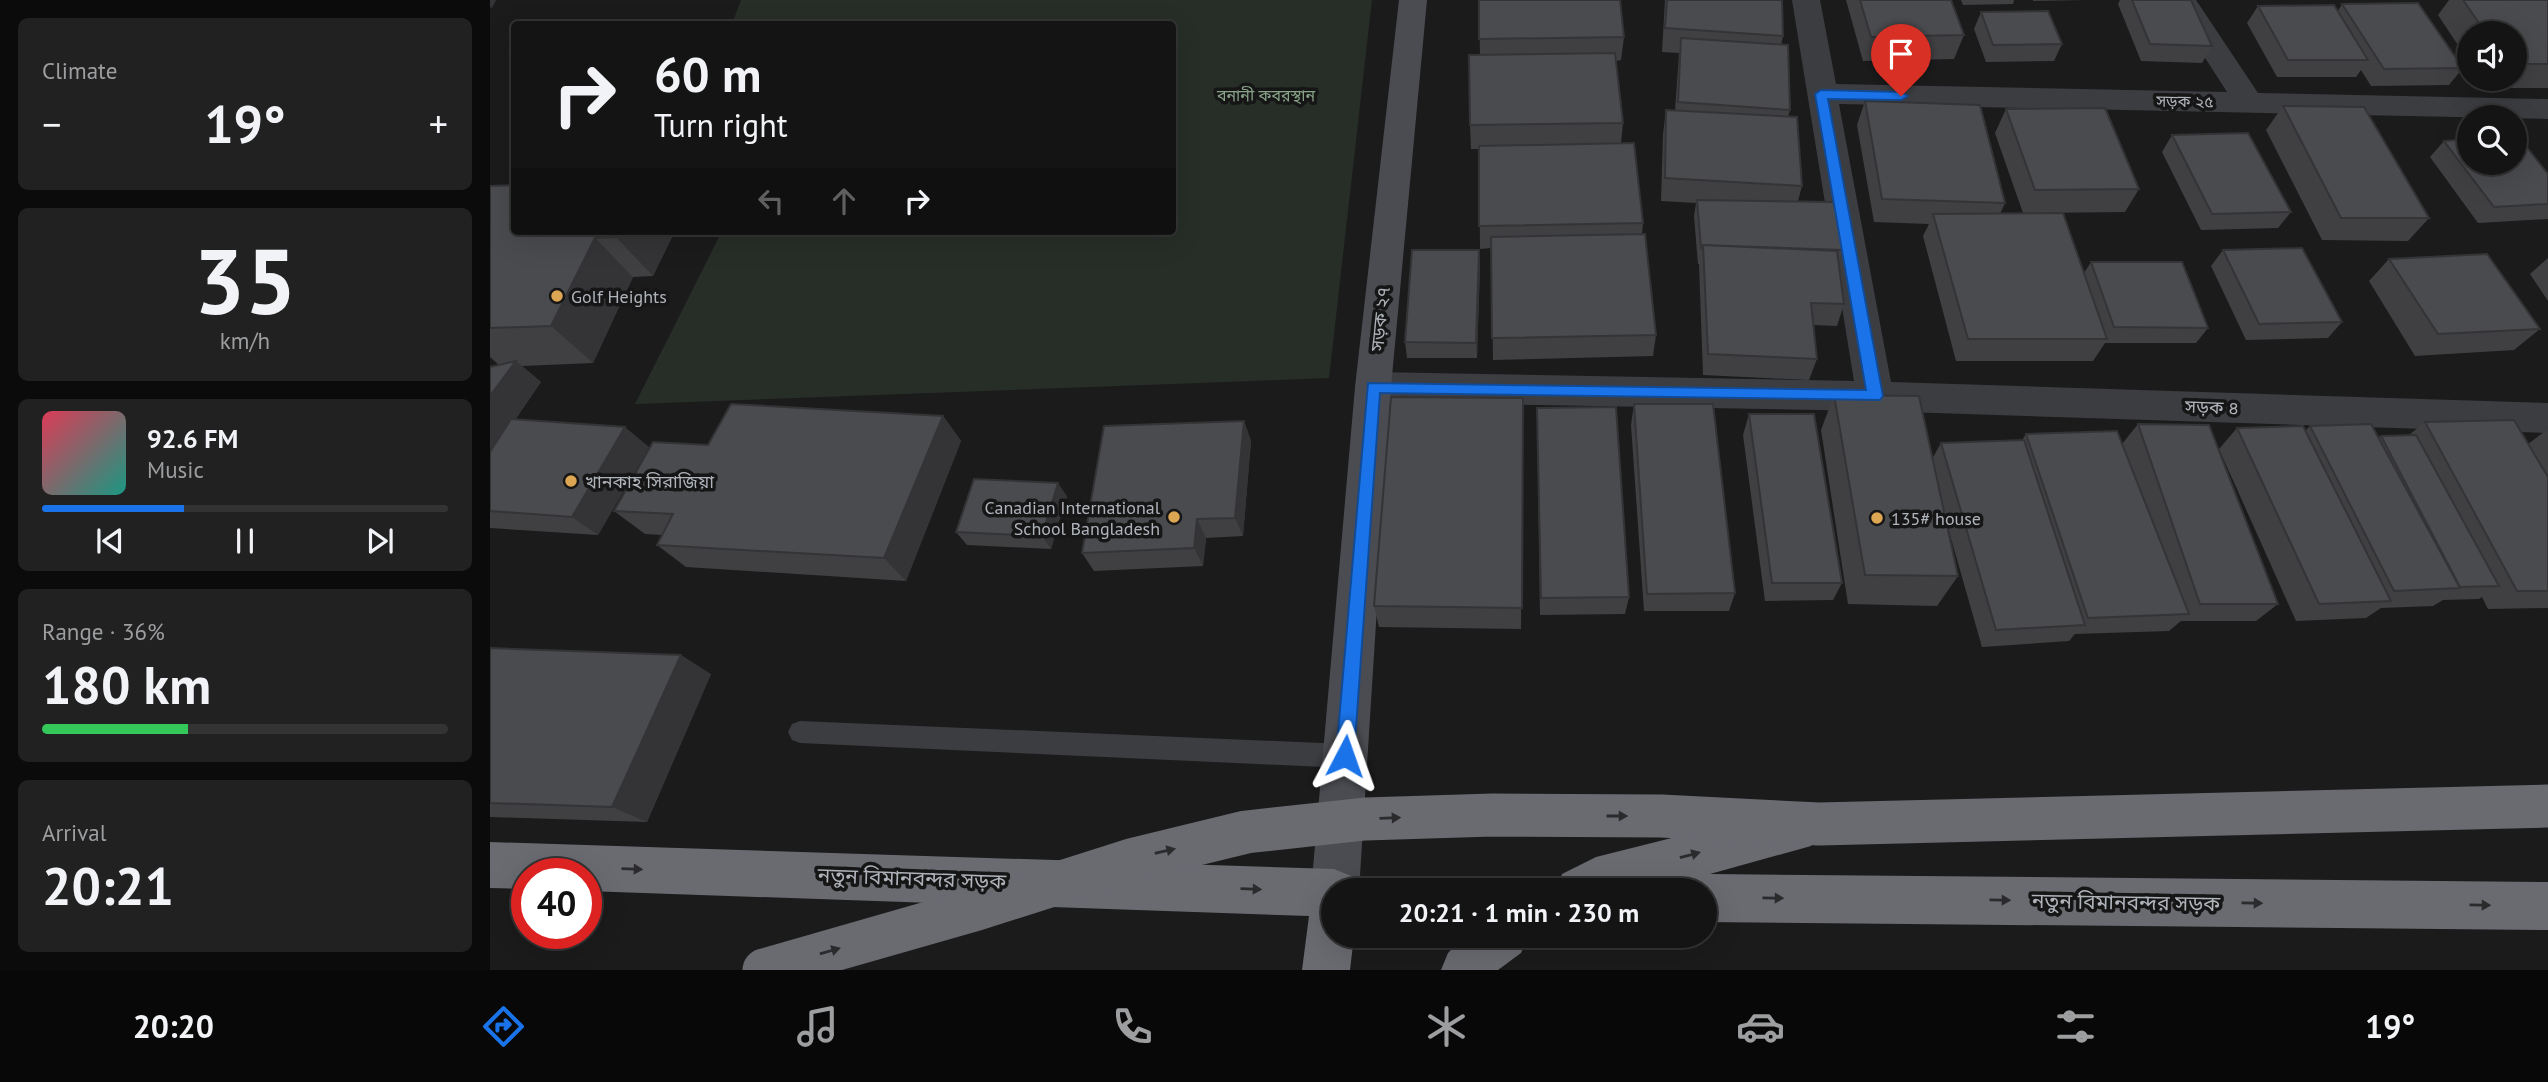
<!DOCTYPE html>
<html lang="en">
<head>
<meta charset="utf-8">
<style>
	:root { --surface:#141415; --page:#212122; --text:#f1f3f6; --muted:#9d9ea0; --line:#333334; --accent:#1a73e8 }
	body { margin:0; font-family:"PT Sans","Noto Sans Bengali",sans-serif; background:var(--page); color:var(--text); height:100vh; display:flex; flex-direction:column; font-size:26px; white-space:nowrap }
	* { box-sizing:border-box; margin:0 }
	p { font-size:23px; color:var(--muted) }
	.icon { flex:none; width:38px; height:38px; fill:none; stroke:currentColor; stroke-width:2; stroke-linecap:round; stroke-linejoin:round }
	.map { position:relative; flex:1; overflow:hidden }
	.side { display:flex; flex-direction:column; gap:18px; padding:18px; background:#0b0b0c; width:490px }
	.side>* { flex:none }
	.guide { position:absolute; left:21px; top:21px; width:665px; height:214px; border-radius:7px; box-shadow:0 7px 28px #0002,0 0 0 2px var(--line); background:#141415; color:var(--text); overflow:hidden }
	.tools { position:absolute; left:1967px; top:21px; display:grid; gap:14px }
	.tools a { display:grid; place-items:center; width:70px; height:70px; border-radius:50%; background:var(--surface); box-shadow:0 7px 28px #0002,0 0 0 2px var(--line); font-size:35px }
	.speed { position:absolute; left:21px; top:858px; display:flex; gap:14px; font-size:35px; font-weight:700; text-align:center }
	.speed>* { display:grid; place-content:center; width:91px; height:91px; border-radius:50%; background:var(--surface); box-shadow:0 7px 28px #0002,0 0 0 2px var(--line); line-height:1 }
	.speed .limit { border:10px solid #d22; background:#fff; color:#111 }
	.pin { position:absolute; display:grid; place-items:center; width:60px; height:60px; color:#fff; margin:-72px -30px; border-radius:50% 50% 50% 0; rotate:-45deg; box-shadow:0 0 7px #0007 }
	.pin .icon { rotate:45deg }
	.me { position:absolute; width:77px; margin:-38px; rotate:4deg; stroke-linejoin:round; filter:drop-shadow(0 0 5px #0008) }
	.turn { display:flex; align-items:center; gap:24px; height:147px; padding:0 28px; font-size:32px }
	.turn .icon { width:91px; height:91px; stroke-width:2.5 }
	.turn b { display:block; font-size:49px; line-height:60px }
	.lanes { display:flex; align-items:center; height:66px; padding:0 28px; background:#0003; justify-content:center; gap:35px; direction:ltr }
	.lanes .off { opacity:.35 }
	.big { font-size:52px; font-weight:800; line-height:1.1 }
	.side .card { flex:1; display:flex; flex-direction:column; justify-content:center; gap:10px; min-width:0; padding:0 24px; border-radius:10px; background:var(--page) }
	.side .dial { align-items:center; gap:0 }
	.dial b { font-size:91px; line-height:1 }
	.song { display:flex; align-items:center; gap:21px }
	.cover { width:84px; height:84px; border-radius:10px; background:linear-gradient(135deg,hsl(350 70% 55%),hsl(170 70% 35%)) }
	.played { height:7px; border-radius:4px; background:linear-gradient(90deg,var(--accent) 35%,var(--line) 35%) }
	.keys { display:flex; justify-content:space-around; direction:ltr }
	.heat { display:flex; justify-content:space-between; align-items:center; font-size:38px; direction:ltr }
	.charge { height:10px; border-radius:5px; background:linear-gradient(90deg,#34c759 36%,var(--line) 0) }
	.trip { position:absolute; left:831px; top:878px; width:396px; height:70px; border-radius:35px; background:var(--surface); box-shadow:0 7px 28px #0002,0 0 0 2px var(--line); font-weight:800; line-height:70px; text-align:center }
	.tabs { display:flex; height:112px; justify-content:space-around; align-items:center; background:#080808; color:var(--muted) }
	.tabs .icon { width:49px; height:49px }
	.tabs .current { color:var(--accent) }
	.tabs b { font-size:32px; color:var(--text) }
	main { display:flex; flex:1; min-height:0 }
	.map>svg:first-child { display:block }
</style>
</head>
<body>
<main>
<section class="side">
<div class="card"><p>Climate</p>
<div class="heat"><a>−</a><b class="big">19°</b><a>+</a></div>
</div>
<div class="card dial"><b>35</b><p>km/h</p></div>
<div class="card">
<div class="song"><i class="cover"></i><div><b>92.6 FM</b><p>Music</p></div></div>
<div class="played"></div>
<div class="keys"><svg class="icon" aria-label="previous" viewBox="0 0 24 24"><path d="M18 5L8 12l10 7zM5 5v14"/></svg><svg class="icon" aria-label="pause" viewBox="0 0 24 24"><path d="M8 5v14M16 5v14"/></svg><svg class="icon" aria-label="next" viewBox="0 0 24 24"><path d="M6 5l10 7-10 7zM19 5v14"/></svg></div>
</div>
<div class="card"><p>Range · 36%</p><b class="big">180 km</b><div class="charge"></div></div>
<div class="card"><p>Arrival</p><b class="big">20:21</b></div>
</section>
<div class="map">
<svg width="2058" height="970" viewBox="0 0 2058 970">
	<rect width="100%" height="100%" fill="#1b1b1c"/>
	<!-- green -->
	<path fill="#272e28" d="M251,0H882L839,378L145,404L232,231H682V24H242Z"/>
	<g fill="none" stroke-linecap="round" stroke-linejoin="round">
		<!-- lane -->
		<path fill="#3c3d41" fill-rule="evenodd" d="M310,721L855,744L864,748L867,756L864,764L855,768L310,743L302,740L298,732L302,724Z"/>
		<!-- street -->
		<path fill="#3c3d41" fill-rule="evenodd" d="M1302,0H1330L1346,84L1737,92L1678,0H1706L1768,93L2058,99V119L1349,104L1401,382L2058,403V433L1385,411L883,402L870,397L865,387L870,377L883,372L1364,381Z"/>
		<!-- secondary -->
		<path fill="#4a4c51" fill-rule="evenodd" d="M909,0H937L901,387L869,891H844V914L828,908L821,891L865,387Z"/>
		<!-- highway -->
		<path fill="#696b71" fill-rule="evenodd" d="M1305,807L1321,814L1328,830L1321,846L1220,874L2058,882V930L1214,922V891H1193L1197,881L1204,879L1156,891H1066L1072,874L1106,857Z
			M0,842L844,869L861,876L867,891H844V936H864L860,970H812L819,916L96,891V873H37V889L0,888Z
			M974,936H1038L1031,953L1008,970H951L958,953Z"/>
		<!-- highway-bridge -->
		<path stroke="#696b71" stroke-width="43" d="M274,970L487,909L641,860L756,832L875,819L1003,815L1171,816L1329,824L2058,806"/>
	</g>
	<!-- wall -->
	<path fill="#404043" d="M989,0L1134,37L1131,60L1126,61L1133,123L1131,143L1153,223L1152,234L1166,335L1163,356L1003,360L1001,248L990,249L989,149H981L980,125L990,55Z
		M1175,0H1292L1293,36L1291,45L1300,110L1298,117L1312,186L1308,201L1353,250L1349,261L1354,304L1347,326L1323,325L1327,359L1319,380L1213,375L1209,264H1208L1204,216L1206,203L1171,201L1173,134L1176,110L1185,111L1189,53L1172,52Z
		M1356,0H1461L1474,35L1464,59L1373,61Z
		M1471,0H1524L1523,4L1473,5Z
		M1543,0H1596L1543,1Z
		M1630,0H1701L1722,46L1712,63L1651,61L1628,4Z
		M1959,0H2058V88H1996L1990,79H2025V33H1979V62L1948,15Z
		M1852,4L1973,68L1959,85L1881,86L1871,70L1866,77H1787L1757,23L1768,6L1848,11Z
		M1491,12L1572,44L1564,61L1496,62L1484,29Z
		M1375,101L1515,203L1510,214L1594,273L1601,262L1718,328L1706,343H1615L1603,361H1466L1433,236L1439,224L1384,222L1367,125Z
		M1793,106L1939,218L1918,241L1832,240L1776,130Z
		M1516,109L1649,189L1635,212L1533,213L1505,133Z
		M1682,135L1801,212L1788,228L1711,230L1672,152Z
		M1954,141L2058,174V219L1988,223L1940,157Z
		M0,186L185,231L163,276L143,277L103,363L32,366L51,382L25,420L159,447L108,535L0,528V367L9,365L0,357Z
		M989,250L990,266L987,358H917L915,342Z
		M1733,250L1852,322L1838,338L1756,340L1721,266Z
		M2058,258V301L2040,274Z
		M1899,259L2050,329L2024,350L1925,356L1879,281Z
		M1344,395L1442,459L1451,443L1532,440L1536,434L1632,444L1648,424L1788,604L1766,621H1691L1679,631L1585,634L1579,641L1492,647L1454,514L1468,576L1447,606L1358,604L1331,430Z
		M1033,398L1031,629L889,627L884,606Z
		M1144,404L1245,593L1239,611H1154L1141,425Z
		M1047,408L1139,597L1135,614L1050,615Z
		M1259,414L1352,583L1343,600L1275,601L1253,435Z
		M453,416L471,441L416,581L196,567L167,545L172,535L155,534L124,511L218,445Z
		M754,421L761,441L753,536L716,538L713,566L604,571L592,553Z
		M1935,422L2038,444L2058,429V608L1998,609L1992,597L1989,599L1953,600L1943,606L1891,608L1876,618L1806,621L1729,449L1747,428L1815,431L1820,426L1889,437L1891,436L1919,435Z
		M577,496L561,549L477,545L466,532Z
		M0,648L221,674L157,822L0,817Z"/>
	<!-- shaded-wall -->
	<path fill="#343437" d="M0,0H6L2,8L0,7Z
		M129,231H185L163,276L126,237Z
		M105,238L143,277L103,363L61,326Z
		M989,250L990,266L987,358L986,343Z
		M26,361L51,382L0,455V396Z
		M453,416L471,441L416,581L394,558Z
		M754,421L761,441L753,536L745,518Z
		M135,427L159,447L108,535L82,517Z
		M568,483L577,496L561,549L552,536Z
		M707,519L716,538L713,566L704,548Z
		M191,655L221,674L157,822L122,807Z"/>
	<!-- building -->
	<path fill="#4a4b4e" stroke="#343437" stroke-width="2" d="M989,0H1130L1134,37L989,39Z
		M1177,0H1292L1293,36L1175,28Z
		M1370,0H1461L1474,35L1381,37Z
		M1642,0H1701L1722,46L1660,44Z
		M1973,0H2058V64H2025V33H1996Z
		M1928,3L1973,68L1894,69L1852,4Z
		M1844,5L1878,60H1798L1768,6Z
		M1558,11L1572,44L1503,45L1491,12Z
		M1191,38L1298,45L1300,110L1188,102Z
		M1125,53L1133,123L980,125L979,55Z
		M1375,101L1490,105L1515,203L1392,199Z
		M1793,106L1874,107L1939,218H1851Z
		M1615,108L1649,189L1545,190L1516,109Z
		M1176,110L1307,117L1312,186L1175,178Z
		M1758,133L1801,212L1722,214L1682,135Z
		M2028,136L2058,174V204L2004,207L1954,141L1979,139V163H2025V137Z
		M1144,143L1153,223L989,226V146Z
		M24,185V231H129L126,237L105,238L61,326L0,328V186Z
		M1207,200L1344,202L1353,250L1213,245V248H1211Z
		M1573,213L1617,339H1478L1443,214Z
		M1155,234L1166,335L1002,338L1001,237Z
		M1213,245L1347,251L1354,304L1321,303L1327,359L1218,354Z
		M1812,248L1852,322L1769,324L1733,250Z
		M922,250H989L986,343L915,342Z
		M1997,254L2050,329L1948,334L1899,259Z
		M1601,262H1692L1718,328L1624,327Z
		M26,361L0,396V367Z
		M1344,395L1429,396L1468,576L1375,575Z
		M901,397L1033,398L1032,608L884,606Z
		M241,404L453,416L394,558L167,545L183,514L124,511L163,442L218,445Z
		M1144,404H1223L1245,593L1157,594Z
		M1126,407L1139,597L1051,598L1047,408Z
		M1259,414H1324L1352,583H1282Z
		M21,419L135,427L82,517L0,511V452Z
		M2024,420L2058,477V591H2027L1935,422Z
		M754,421L745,518L707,519L704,548L592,553L614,426Z
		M1648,424L1719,425L1788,604H1710Z
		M1881,424L1970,588L1904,591L1820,426Z
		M1813,426L1901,601L1829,604L1747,428Z
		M1627,431L1699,614L1598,618L1536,434Z
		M1926,435L2009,586L1970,587L1891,436Z
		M1534,440L1595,625L1506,630L1451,443Z
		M484,479L568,483L552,536L466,532Z
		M0,648L191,655L122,807L0,803Z"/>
	<!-- one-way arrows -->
	<defs><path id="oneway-solid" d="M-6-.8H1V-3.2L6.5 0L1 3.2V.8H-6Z" transform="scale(1.75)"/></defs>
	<g fill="#2b2b2e">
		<use href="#oneway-solid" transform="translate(1127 816)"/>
		<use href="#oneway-solid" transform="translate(900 818) rotate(-2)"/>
		<use href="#oneway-solid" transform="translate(675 851) rotate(-13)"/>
		<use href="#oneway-solid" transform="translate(1200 855) rotate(-15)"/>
		<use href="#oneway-solid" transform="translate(142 869) rotate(2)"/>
		<use href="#oneway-solid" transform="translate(761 889) rotate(2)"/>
		<use href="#oneway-solid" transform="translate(1283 898) rotate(1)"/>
		<use href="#oneway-solid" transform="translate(1510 900) rotate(1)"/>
		<use href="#oneway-solid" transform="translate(1762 903) rotate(1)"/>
		<use href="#oneway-solid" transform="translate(1990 905) rotate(1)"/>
		<use href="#oneway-solid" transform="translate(340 951) rotate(-16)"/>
	</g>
	<!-- route -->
	<path fill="#1a73e8" stroke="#114b97" stroke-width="2" d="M1331,90L1411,92L1418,96L1411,100L1338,99L1393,396L1390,400L890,393L864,756L862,763L855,765L849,763L846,756L878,383L1376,390L1325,94Z"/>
	<!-- markers -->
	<g fill="#dda652" stroke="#161617" stroke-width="2.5">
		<circle cx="67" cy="296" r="7"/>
		<circle cx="81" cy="481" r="7"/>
		<circle cx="684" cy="517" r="7"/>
		<circle cx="1387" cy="518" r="7"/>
	</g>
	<g text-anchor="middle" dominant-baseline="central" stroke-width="7" stroke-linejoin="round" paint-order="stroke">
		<!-- far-park labels -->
		<g font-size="16" fill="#88a388" stroke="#161617">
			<text x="776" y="95">বনানী কবরস্থান</text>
		</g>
		<!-- far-street labels -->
		<g font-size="16" fill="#afb3ba" stroke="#161617">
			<text transform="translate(1695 101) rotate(1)">সড়ক ২৫</text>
		</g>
		<!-- poi labels -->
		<g font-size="18" fill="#afb3ba" stroke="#161617" text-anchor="start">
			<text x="81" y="296">Golf Heights</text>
			<text x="95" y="481">খানকাহ সিরাজিয়া</text>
			<text x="670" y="507" text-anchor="end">Canadian International<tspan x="670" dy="21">School Bangladesh</tspan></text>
			<text x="1401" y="518">135# house</text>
		</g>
		<!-- street labels -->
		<g font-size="18" fill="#afb3ba" stroke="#161617">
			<text transform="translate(890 319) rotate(-84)">সড়ক ২৭</text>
			<text transform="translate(1722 407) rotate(2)">সড়ক ৪</text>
		</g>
		<!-- near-street labels -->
		<g font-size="21" fill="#afb3ba" stroke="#161617">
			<text transform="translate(422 878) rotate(2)">নতুন বিমানবন্দর সড়ক</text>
			<text transform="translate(1636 902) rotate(1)">নতুন বিমানবন্দর সড়ক</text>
		</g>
	</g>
</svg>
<div class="tools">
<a><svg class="icon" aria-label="sound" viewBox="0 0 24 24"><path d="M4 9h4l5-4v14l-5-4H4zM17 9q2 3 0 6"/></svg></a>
<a><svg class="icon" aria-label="search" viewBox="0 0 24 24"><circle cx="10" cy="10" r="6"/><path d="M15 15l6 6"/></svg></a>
</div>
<div class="speed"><div class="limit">40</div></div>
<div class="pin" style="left:1411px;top:96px;background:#d93025"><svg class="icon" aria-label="arrive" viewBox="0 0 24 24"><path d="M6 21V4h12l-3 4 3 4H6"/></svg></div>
<svg class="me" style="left:855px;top:756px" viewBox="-20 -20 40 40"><path d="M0-17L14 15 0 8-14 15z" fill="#1a73e8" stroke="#fff" stroke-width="4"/></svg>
<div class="trip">20:21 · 1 min · 230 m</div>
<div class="guide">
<div class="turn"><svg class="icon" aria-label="right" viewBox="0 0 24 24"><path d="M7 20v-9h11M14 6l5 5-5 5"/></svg><div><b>60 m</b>Turn right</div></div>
<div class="lanes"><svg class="icon off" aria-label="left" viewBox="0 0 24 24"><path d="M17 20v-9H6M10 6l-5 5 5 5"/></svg><svg class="icon off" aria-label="ahead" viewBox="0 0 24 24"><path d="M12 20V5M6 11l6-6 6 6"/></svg><svg class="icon" aria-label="right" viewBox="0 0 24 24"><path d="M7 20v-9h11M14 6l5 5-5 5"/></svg></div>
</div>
</div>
</main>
<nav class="tabs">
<b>20:20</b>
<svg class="icon current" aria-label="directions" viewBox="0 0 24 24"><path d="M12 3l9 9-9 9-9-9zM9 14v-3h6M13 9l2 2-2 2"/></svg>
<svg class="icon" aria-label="music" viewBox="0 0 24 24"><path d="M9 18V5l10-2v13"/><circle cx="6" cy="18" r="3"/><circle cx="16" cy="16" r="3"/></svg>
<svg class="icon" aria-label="phone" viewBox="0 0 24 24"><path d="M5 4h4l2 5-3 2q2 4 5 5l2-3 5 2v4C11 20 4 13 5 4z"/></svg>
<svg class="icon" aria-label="climate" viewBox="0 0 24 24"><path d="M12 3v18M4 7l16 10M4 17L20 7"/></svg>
<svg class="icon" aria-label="car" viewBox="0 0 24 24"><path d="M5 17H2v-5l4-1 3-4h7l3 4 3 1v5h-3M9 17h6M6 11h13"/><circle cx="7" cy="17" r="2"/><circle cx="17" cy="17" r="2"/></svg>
<svg class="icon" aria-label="filters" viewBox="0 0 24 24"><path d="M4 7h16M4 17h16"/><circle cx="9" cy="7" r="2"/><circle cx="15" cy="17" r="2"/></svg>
<b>19°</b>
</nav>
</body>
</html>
